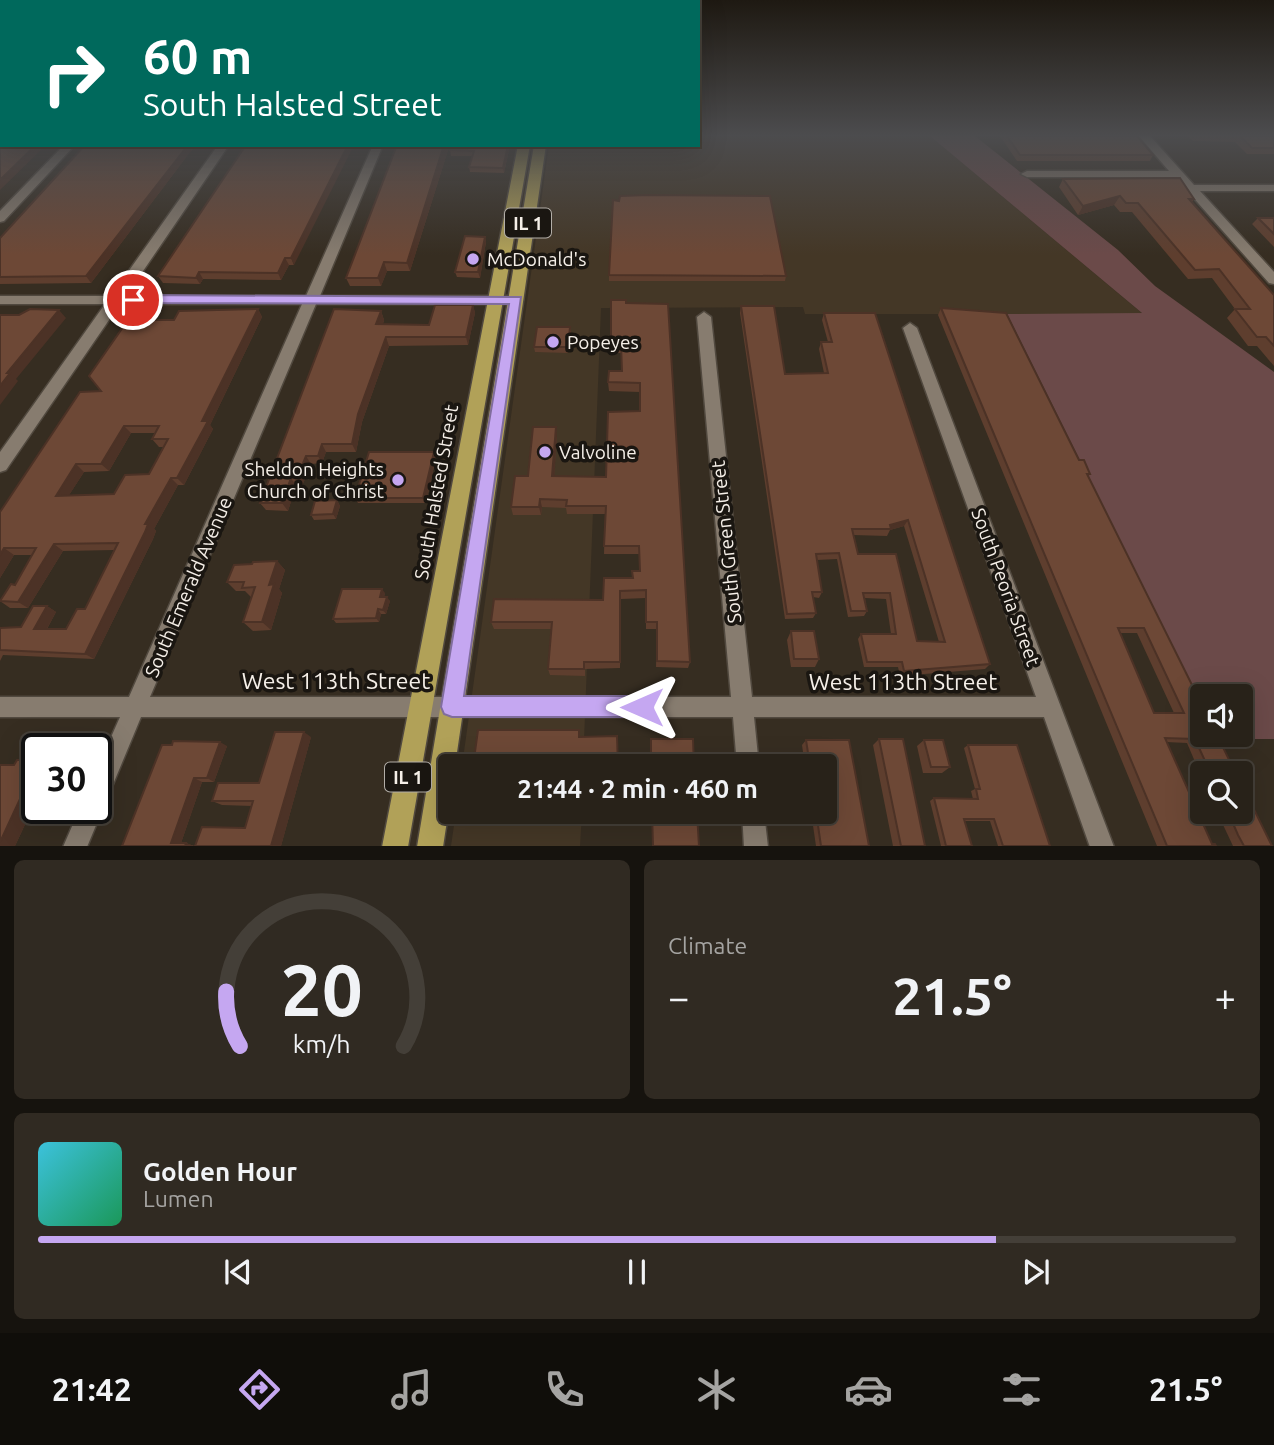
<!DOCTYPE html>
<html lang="en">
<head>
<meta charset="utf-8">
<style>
	:root { --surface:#282219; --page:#302a22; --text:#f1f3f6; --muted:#a5a4a2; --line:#443f38; --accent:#c5a7f1 }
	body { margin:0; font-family:Ubuntu,sans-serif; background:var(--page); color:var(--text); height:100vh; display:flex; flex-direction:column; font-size:26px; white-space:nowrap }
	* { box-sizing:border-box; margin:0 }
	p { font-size:23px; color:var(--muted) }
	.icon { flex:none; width:38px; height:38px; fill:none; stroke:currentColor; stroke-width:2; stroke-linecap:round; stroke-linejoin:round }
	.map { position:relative; height:846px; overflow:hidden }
	.drawer { display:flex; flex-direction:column; gap:14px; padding:14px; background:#16130e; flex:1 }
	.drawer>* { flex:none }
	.banner { position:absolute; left:0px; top:0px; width:700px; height:147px; box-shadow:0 7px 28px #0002,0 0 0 2px var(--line); background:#00695c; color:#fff; overflow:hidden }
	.tools { position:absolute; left:1190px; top:684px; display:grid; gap:14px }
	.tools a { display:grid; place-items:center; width:63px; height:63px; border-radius:7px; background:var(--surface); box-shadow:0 7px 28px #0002,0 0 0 2px var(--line); font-size:35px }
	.speed { position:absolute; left:21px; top:733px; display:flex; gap:14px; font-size:35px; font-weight:700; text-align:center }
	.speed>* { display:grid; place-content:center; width:91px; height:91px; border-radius:50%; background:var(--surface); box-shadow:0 7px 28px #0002,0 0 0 2px var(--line); line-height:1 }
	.speed .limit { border:4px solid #111; border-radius:10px; background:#fff; color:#111 }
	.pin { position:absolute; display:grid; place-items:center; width:60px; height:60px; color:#fff; margin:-30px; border:4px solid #fff; border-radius:50%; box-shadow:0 2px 7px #0007 }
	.me { position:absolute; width:77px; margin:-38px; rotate:270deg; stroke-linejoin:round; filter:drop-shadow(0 0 5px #0008) }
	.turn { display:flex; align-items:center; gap:24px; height:147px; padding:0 28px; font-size:32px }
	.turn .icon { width:91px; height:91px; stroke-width:2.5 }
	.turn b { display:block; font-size:49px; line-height:60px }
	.big { font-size:52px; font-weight:700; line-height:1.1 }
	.drawer .card { flex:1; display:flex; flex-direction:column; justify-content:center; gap:10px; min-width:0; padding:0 24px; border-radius:10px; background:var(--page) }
	.drawer .dial { align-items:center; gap:0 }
	.dial svg { height:182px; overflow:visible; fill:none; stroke:var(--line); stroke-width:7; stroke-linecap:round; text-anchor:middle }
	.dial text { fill:var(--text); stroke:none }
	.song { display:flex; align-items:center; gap:21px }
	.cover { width:84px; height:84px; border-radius:10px; background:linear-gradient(135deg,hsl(190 70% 55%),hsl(150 70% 35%)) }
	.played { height:7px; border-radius:4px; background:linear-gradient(90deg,var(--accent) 80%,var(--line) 80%) }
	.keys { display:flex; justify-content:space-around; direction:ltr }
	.heat { display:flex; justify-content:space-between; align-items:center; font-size:38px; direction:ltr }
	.drawer .tiles { flex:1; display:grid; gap:14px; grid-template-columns:1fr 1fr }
	.card:last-child { grid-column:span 2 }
	.trip { position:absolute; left:438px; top:754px; width:399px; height:70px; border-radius:7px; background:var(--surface); box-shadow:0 7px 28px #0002,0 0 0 2px var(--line); font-weight:700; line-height:70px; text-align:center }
	.tab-bar { display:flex; height:112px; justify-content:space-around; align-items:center; background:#100e0a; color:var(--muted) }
	.tab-bar .icon { width:49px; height:49px }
	.tab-bar .on { color:var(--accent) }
	.tab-bar b { font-size:32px; color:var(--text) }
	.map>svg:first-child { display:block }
</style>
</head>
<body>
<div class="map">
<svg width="1274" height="847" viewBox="0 0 1274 847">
	<rect width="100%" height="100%" fill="#362d21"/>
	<!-- built -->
	<path fill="#443726" d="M698,136H930L1143,314H805L803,307L601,308L583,766H462L549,145H698Z
		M456,812H582L580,846H451Z"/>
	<!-- green -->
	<path fill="#6b4a49" d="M930,136H975L1118,250L1155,286L1274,372V739H1219L1217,735H1241V696H1202V705L1007,314L1142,313Z"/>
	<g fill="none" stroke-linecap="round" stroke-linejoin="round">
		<!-- street casing -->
		<g stroke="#51493f" stroke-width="3">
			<path id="street" d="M1139,136H1150L1194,185H1274V191H1200L1274,272V284L1269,283L1175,177H1027L1021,174L1027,171H1169Z
				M64,145H75L4,221L0,222V211Z
				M218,145H229L126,296H306L373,145H383L320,296H516L523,300L516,304H316L150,697H731L697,317L704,312L711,317L752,697H1036L903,328L910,323L917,328L1114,847H1090L1044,717H754L759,766H737L733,717H141L87,847H63L80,808H96V771L120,717H0V697H129L302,304H120L6,470L0,472V452L105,304H0V296H111Z
				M742,812H764L768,847H744Z"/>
		</g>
		<!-- primary casing -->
		<g stroke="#51493f" stroke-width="3">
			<path id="primary" d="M518,145H530L408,847H382Z
				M534,145H546L455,766H450V801L443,847H417Z"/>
		</g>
		<!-- street -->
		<use href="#street" fill="#877c6f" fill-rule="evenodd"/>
		<!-- primary -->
		<use href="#primary" fill="#b1a158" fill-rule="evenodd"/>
	</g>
	<!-- wall -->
	<path fill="#5e3e2e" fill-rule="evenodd" d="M1000,136H1137L1153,155L1150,161H1017Z
		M1188,136H1274V154H1247L1235,142L1193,141Z
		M246,145L294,265H289L281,280L203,279L200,284L163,283L158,276Z
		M510,145L504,173L470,172L469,167L472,156H451L450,150Z
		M449,147L410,271H387L381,286H350L346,278Z
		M187,156L91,283L0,284V238Z
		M1063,179L1194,199L1192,202L1274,295V366L1257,346H1248L1227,318L1235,309L1212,278L1188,279L1132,212H1120L1114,205L1078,215L1059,187Z
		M1258,218H1274V247L1252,224Z
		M485,237L486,242L480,278L457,277L455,272Z
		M609,275L786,276L785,281H609Z
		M626,300L690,662L688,668L656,667L657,629H646V598L621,599L620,668L585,669V676L550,675L548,669L551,629H494L491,622L603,600L633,578L639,571V554H604L605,514H567L566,508L542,507L541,515H513L511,507L528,476L557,436L554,476L606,477L640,411V392L609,391L608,382L622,371L621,353H611V344Z
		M473,305L475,313L468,345L389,346L362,422L356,452H326L322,463L311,464L302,486H296L288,511L266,510L260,503L381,311L384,320L383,324L429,325Z
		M741,306L785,374L824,373L819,349L821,342H828L822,320L824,313L990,664L985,669L900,676L898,667H864L858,639L861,634H891L886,599L865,598L867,611L864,616L848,617L837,559L817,560L822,592L819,598L813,597L816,613L813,618L785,619L740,313ZM904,526L939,642L917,641L896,554H858L853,535L887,536L890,530Z
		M941,308L1090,474L1088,477L1236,774H1202V778L1187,743L1166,742L1212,844L1216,846H1157L938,315ZM1120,633H1137L1174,713H1154Z
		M258,309L262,317L210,425L213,429L184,485H178L154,529L156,531L153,539L94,659L3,655L0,661V628L21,627L47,606L56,612L47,629H66L85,609L114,550L63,551L28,608H10L0,601L15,585L32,555H14L0,578V512L101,391L174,320ZM131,433H155L152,439L159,447H164L149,474L114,494L69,495L84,472L109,471Z
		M570,327L571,333L568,353L535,352L534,347Z
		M436,457L426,503H358L355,498Z
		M337,500L340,506L336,519L314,520L311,515Z
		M277,561L285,570L279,589L282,593L271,630L253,631L243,622L252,597H251L245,591H236L227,582L252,564Z
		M385,593L384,597L390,601L386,614H381L379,622L336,623L333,619Z
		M791,631L819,659L815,667H791L787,640Z
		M311,737L281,846H195L245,828L252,806L222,805L212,801L259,783Z
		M879,739L925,846H893L873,745Z
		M806,740H849L869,846H816L811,812H824V766H805L802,745Z
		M924,740L950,767L942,773H923L917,746Z
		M172,745L227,746L214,782H202L181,843H186L194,846H122Z
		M968,745L1050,846H998L990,821H965L972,846H941L930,801L934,798L973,799L971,791L975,789L964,748Z
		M29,760L37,762V803H35L15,846H0L14,765Z
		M1217,812H1241L1272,846H1233Z"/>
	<!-- shaded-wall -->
	<path fill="#4c3226" d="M36,145H46L0,190V180Z
		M188,145H197L187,156L91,283L86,276Z
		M348,145H354L294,265L291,258Z
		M444,145H448L449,147L410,271L407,263Z
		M508,145H510L504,173L503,168Z
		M1120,196L1114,205L1078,215L1083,206Z
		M485,237L486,242L480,278L478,272Z
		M285,258L289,265L281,280L278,273Z
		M384,262L387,271L381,286L378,278Z
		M199,272L203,279L200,284L196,278Z
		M473,305L475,313L468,345L466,337Z
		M258,309L262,317L210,425L213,429L184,485L177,478L202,421Z
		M59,310L66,318L16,379L18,381L0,405V386L7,373Z
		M381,311L384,320L380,332L376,324Z
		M386,337L389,346L362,422L356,452L352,444L358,414Z
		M124,426L131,433L109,471L101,464Z
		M556,427L557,436L554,484L552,476Z
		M322,444L326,452L322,463L318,456Z
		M434,452L436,457L426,503L423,498Z
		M306,456L311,464L302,486L297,478Z
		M76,464L84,472L64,503L56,496Z
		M171,478L178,485L154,529L156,531L153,539L94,659L85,654L145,524Z
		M291,478L296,486L288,511L282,503Z
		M540,499L542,507L541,515L539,507Z
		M337,500L340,506L336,519L333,514Z
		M908,520L904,526L890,530V525Z
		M54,544L63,551L28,608L18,602Z
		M4,548L14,555L0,578V555Z
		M277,561L285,570L279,589L282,593L271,630L262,622L269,585Z
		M382,589L385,593L383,601L380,597Z
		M387,597L390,601L386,614L383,610Z
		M47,606L56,612L44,634L34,629Z
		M378,609L381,614L379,622L376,618Z
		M304,732L311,737L281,846H271Z
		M220,742L227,746L214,782L207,778Z
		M29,760L37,762V768L27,765Z
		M37,777V802L26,799Z
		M194,778L202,782L180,846L171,843Z
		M20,799L35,803L15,846H0V842Z
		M186,843L194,846H185Z"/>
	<!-- building -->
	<path fill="#6d4836" stroke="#4c3226" stroke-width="2" fill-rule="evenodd" d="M0,136H2V145H36L0,180Z
		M1007,136H1137L1153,155H1020Z
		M1240,136H1274V148H1252Z
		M85,145H188L86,276L0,277V238Z
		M246,145H348L291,258H285L278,273L199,272L196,278L158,276Z
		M397,145H444L407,263L384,262L378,278H346Z
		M452,145H508L503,168L469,167L474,151L450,150Z
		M1180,178L1194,199H1189L1274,295V346L1266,337H1257L1235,309H1250L1219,269L1195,270L1138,203H1126L1120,196L1083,206L1063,179Z
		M648,195L770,196L786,276L609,275L613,200L619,201L620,196Z
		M1258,218H1274V234Z
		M465,236L485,237L478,272H455Z
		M611,300H626V303L668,304L690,662L657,661V622H646V590L620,591V662H584V669H548L552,622H491L494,599L603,600L604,578H633L632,571H640L639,546H604L606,506H566L567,500L540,499L539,507H511L515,476H528L533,427H556L552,476L606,477L608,412L640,411V383L608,382L609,371H622L621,344H611Z
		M435,305H473L466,337H386L358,414L352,444H322L318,456H306L297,478H291L282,503H260L334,309L381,311L376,324L429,325Z
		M741,306H774L785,374L828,373L821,342H832L824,313H875L990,664L904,671L902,662H867L861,634H896L890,593H863L867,611H851L839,553L816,554L822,592H812L816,613L787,614ZM908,520L945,642L917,641L896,554H858L852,529H891L890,525Z
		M941,308L1006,313L1079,460H1084L1090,474H1087L1202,705V735H1217L1236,774H1211L1195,739L1165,738L1212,844H1215L1216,846H1167ZM1118,628H1144L1184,713H1154Z
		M30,309L59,310L7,373H10L0,386V315H19Z
		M258,309L202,421H208L177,478H171L145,524H148L145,532L85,654L0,650V628L21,627L33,606H47L34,629H66L77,609H85L118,543L54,544L18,602L0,601L11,584L15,585L36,548H4L0,555V512L80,392L101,391L89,376L128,320H174L179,311ZM124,426H159L152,439H168L149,474L125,475L114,494L56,496L76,464H101Z
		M537,327H570L568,347H534Z
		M369,452H434L423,498H355Z
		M337,500L333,514L311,515L315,501Z
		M277,561L269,585L274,584L262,622H243L255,587L242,588L244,582H227L234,565L252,564L253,562Z
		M342,589H382L380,597H387L383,610L378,609L376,618L333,619Z
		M791,631H814L819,659H794Z
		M478,730H579V737L617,736L618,766H473Z
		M275,732H304L271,846H195L202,827L245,828L253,801H212L218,783H259Z
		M651,739H693L694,766H651Z
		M879,739H903L925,846H901Z
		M806,740H849L869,846H821L816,812H824V766H810Z
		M924,740H943L950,767H931Z
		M173,741L220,742L207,778H194L171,843H186L185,846H122L162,745H172Z
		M968,745H1017L1050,846H1003L994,819H964L972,846H946L934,798L978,799L976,789H980Z
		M17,760H29L27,765H37V777L26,799H20L0,842V765H14Z
		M1241,783L1272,846H1244L1238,835L1228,812H1241Z
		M652,812H697L699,846H653Z"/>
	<!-- sky -->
	<linearGradient id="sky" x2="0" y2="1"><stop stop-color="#1e1912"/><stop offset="0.53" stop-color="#4c4c4e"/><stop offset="1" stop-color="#4c4c4e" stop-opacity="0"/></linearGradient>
	<rect width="1274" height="255" fill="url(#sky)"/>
	<!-- route -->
	<path fill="#c5a7f1" stroke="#806d9d" stroke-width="2" d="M133,295L521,297L464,696H642L649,699L652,707L649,714L642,717H452L444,714L441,707L509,304L128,303V296Z"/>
	<!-- markers -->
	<g fill="#c5a7f1" stroke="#1a1611" stroke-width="2.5">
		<circle cx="473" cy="259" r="7"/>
		<circle cx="553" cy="342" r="7"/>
		<circle cx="545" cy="452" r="7"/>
		<circle cx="398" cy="480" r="7"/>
	</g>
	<g text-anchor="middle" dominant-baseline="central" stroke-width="7" stroke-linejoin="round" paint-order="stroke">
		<!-- shield labels -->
		<g fill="#1a1611" stroke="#b3aea8" stroke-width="2">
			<rect x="505" y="208.5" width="46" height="29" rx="5"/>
			<rect x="385" y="762.5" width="46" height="29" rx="5"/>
		</g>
		<g font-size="18" font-weight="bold" fill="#f5efe8">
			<text x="528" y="223">IL 1</text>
			<text x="408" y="777">IL 1</text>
		</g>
		<!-- poi labels -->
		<g font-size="19" fill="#f5efe8" stroke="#1a1611" text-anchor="start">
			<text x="487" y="259">McDonald's</text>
			<text x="567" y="342">Popeyes</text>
			<text x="559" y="452">Valvoline</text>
			<text x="384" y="469" text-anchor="end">Sheldon Heights<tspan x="384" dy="22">Church of Christ</tspan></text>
		</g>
		<!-- street labels -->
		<g font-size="19" fill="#f5efe8" stroke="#1a1611">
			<text transform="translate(436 492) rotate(-80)">South Halsted Street</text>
			<text transform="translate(726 542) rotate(-96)">South Green Street</text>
			<text transform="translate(188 587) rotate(-67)">South Emerald Avenue</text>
			<text transform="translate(1006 587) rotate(70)">South Peoria Street</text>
		</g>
		<!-- near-street labels -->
		<g font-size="23" fill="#f5efe8" stroke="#1a1611">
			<text x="336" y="680">West 113th Street</text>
			<text x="903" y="681">West 113th Street</text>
		</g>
	</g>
</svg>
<div class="tools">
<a><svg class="icon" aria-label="sound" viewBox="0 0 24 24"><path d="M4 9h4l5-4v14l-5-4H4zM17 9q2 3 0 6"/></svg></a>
<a><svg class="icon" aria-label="search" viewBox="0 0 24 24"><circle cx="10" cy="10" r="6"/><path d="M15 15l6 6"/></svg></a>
</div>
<div class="speed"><div class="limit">30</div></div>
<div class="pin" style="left:133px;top:300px;background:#d93025"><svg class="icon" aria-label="arrive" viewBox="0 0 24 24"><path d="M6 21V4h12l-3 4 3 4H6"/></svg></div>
<svg class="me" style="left:642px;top:707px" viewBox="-20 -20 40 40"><path d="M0-17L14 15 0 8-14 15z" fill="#c5a7f1" stroke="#fff" stroke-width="4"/></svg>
<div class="trip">21:44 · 2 min · 460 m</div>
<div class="banner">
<div class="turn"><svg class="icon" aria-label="right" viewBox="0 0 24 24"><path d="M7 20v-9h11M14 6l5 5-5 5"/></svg><div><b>60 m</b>South Halsted Street</div></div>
</div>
</div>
<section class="drawer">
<div class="tiles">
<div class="card dial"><svg viewBox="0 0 100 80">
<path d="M14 69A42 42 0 1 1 86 69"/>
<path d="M14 69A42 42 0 0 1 8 45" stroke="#c5a7f1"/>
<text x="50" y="56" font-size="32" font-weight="700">20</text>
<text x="50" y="72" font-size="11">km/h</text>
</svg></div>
<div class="card"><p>Climate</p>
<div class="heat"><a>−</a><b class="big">21.5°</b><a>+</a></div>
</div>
<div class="card">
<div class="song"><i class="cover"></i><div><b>Golden Hour</b><p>Lumen</p></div></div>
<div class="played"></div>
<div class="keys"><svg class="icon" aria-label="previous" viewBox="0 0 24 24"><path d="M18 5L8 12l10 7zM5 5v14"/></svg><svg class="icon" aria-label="pause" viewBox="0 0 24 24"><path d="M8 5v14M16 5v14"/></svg><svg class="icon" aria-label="next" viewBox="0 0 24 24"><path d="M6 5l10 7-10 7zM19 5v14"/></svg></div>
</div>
</div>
</section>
<nav class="tab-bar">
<b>21:42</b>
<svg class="icon on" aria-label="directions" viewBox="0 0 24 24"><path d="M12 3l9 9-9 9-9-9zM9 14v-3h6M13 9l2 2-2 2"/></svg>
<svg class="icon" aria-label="music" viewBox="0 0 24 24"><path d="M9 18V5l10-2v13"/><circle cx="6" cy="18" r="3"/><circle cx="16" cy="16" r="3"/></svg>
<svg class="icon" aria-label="phone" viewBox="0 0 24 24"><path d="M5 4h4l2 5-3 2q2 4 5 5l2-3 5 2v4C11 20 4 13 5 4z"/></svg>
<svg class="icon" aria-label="climate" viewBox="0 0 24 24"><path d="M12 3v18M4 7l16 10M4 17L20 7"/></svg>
<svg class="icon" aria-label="car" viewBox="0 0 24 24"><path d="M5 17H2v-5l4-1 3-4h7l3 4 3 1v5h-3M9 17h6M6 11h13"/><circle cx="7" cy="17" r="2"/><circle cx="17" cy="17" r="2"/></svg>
<svg class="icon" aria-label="filters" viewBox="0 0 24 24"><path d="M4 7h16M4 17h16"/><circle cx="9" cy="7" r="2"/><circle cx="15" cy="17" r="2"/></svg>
<b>21.5°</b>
</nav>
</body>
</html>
